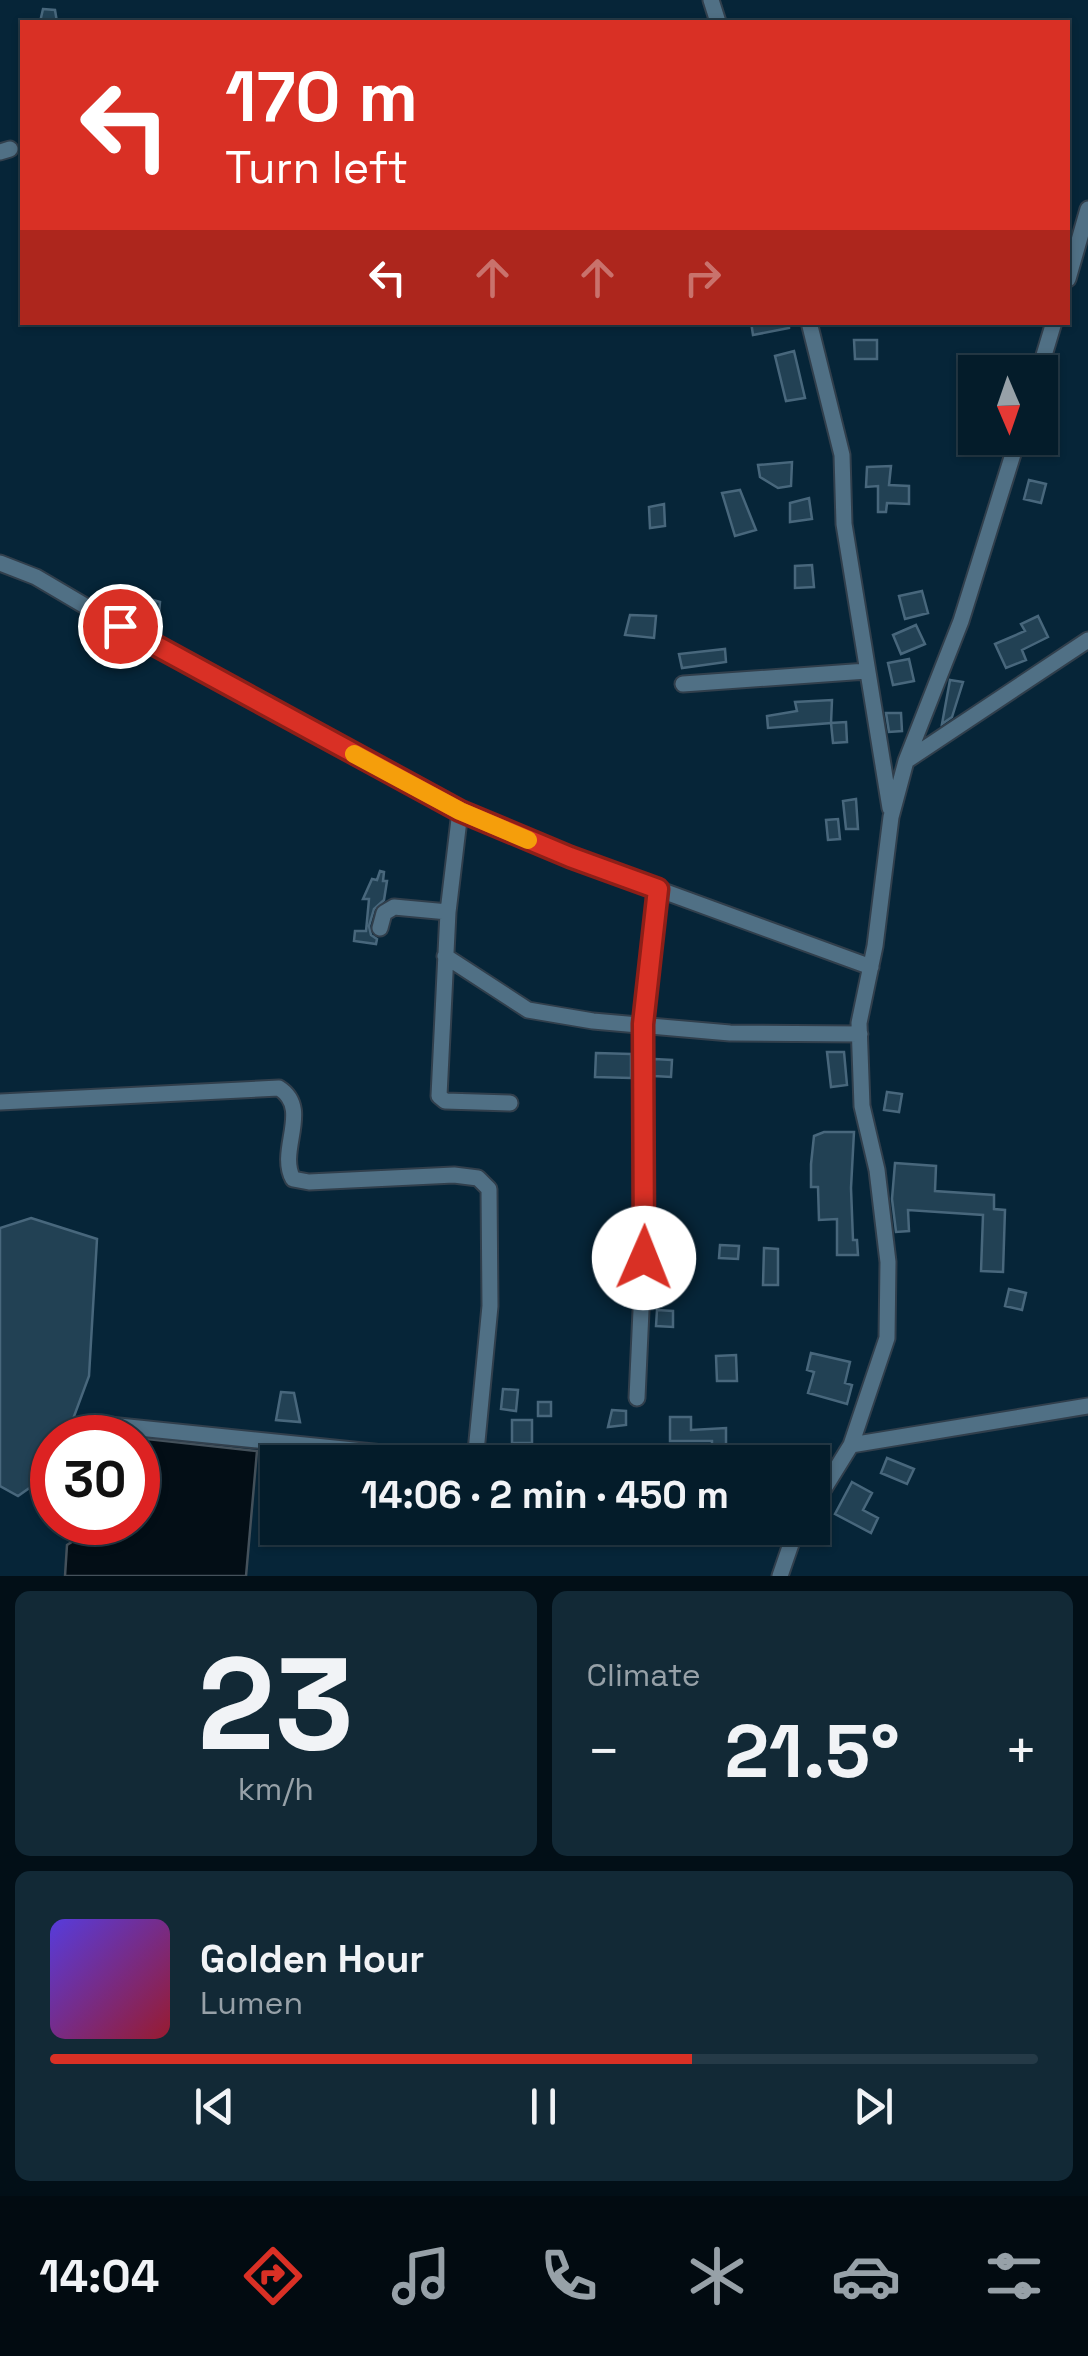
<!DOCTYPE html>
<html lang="en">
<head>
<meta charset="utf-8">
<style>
	:root { --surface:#041c2a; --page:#122936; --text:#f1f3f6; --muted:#97a1a8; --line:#253a47; --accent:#d93025 }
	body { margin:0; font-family:"Space Grotesk",sans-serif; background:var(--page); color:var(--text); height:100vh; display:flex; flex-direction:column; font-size:38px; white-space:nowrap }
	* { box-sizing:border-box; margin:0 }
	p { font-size:32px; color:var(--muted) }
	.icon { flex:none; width:55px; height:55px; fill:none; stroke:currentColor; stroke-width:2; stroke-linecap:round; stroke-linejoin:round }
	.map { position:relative; height:1576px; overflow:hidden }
	.details { display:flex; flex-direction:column; gap:15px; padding:15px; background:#020f17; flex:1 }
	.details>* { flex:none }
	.top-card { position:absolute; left:20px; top:20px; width:1050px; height:305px; border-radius:0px; box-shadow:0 2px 8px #0004,0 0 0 2px var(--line); background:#d93025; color:#fff; overflow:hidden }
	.needle { width:65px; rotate:178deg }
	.buttons { position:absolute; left:958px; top:355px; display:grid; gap:20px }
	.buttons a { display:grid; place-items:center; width:100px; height:100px; border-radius:0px; background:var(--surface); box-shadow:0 2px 8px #0004,0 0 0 2px var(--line); font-size:50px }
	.speed { position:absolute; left:30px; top:1415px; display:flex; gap:20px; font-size:50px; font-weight:700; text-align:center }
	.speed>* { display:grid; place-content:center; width:130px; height:130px; border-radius:50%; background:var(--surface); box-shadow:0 2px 8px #0004,0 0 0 2px var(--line); line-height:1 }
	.speed .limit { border:15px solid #d22; background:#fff; color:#111 }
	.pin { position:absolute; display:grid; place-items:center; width:85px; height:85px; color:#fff; margin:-42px; border:5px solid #fff; border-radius:50%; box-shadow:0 2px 10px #0007 }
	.me { position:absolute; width:110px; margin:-55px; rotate:1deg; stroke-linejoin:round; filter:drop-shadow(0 0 8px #0008) }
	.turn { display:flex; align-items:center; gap:35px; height:210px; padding:0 40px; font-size:45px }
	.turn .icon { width:130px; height:130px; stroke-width:2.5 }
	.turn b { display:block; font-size:70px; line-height:85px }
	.lanes { display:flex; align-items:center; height:95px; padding:0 40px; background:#0003; justify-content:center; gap:50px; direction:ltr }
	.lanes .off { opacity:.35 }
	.big { font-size:75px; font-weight:600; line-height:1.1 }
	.details .card { flex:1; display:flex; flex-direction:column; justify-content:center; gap:15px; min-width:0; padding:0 35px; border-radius:15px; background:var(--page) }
	.details .dial { align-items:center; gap:0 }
	.dial b { font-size:130px; line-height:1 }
	.song { display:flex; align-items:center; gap:30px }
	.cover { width:120px; height:120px; border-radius:15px; background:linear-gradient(135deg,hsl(250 70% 55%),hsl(350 70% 35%)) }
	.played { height:10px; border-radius:5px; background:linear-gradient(90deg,var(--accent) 65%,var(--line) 65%) }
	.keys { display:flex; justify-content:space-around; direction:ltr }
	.heat { display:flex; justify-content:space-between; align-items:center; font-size:55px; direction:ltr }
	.details .tiles { flex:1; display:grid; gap:15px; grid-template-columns:1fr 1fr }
	.card:last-child { grid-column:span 2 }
	.trip { position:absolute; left:260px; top:1445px; width:570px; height:100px; border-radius:0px; background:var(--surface); box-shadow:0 2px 8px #0004,0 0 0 2px var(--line); font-weight:600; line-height:100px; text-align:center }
	.dock { display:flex; height:160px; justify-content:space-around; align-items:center; background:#020b11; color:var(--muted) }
	.dock .icon { width:70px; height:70px }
	.dock .current { color:var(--accent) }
	.dock b { font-size:45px; color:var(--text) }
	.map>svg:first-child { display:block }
</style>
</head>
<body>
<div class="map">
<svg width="1088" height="1576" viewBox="0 0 1088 1576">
	<rect width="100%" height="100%" fill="#062538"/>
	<!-- water -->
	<path fill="#030e16" stroke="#44515b" stroke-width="2.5" d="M138,1438L257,1451L246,1576H65L67,1545L83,1535L75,1523L138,1522Z"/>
	<!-- building -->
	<path fill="#224154" stroke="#48677c" stroke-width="2.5" d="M43,9L55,10L57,22H40Z
		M751,322H789V328L753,335Z
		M854,340H877V359H855Z
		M794,351L805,398L786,401L775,356Z
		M792,462L791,486L778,488L760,477L758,465Z
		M891,466L889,485L909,486V504L887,503L886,512H878V486L866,487L867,467Z
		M1029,480L1046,484L1041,503L1024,499Z
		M740,490L756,530L735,536L722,493Z
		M809,498L812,519L790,522V503Z
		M664,504L665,526L650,528L649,507Z
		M812,565L814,587L795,588V566Z
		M922,591L928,613L905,619L899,596Z
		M146,598L160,602L159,614L142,610Z
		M630,615L656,616L654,638L625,635Z
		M1038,616L1048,637L1022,650L1026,660L1006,668L995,644L1025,631L1021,624Z
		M916,625L925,644L901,654L893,635Z
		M725,649L726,662L682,668L679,654Z
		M909,659L914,681L893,685L888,663Z
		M950,680L963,682L952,717L942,724Z
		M832,700L831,723L768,728L767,716L797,711L795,702Z
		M886,713H901L902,731L889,732Z
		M846,722L847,742L833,743L831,723Z
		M856,799L858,829H846L843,801Z
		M838,819L840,839L828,840L826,820Z
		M380,871L384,872L383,881H387L384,900L374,909L369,926L371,935L377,939L376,944L354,941L355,931H366L369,899H363L372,879L377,880Z
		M827,1052H844L847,1085L831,1087Z
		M596,1053L631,1054V1078L595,1077Z
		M654,1059L672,1060L671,1077L654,1076Z
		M887,1092L902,1094L899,1112L884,1110Z
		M824,1132H854L851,1188L853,1240H857L858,1255H837V1219L819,1220L818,1187H811V1164L814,1136Z
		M895,1163L936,1166L935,1191L994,1195V1209L1005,1210L1003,1272L981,1271L983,1215L908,1210L909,1231L896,1232L892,1199Z
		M31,1218L97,1239L89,1376L66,1438H52V1472L18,1496L0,1486V1228Z
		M720,1245L739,1246L738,1259L719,1258Z
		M764,1248L778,1249V1285H763Z
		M658,1265H673V1281H658Z
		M1009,1289L1026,1293L1022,1310L1005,1306Z
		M657,1310L673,1311V1327L656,1326Z
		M811,1353L850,1362L845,1383L852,1385L847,1404L808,1393L814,1372L807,1370Z
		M736,1355L737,1381H717L716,1356Z
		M503,1389L518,1390L516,1411L501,1409Z
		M281,1392L294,1393L300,1422L276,1420Z
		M538,1402H551V1416H538Z
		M612,1410L626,1411V1425L608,1427Z
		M670,1417H691V1430L726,1428V1446H712V1441H670Z
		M512,1420H532V1443H512Z
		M887,1458L914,1469L907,1484L881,1473Z
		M852,1482L872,1493L863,1510L878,1518L871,1533L835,1514Z"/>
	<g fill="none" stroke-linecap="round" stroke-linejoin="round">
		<!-- minor casing -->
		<g stroke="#313f4c" stroke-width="19">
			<path id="minor" d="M711,0L718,22
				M0,152L10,149
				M1068,279L1088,209
				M809,322L842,455L844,524L890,808
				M1039,372L1054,322
				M0,563L36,577L148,643L460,811L570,857L871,967
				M683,684L867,671
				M906,761L1088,640
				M460,811L448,912L439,1096L445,1101L510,1103
				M380,928L384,913L394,907L448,912
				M445,956L528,1010L593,1021L730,1033L860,1034
				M0,1102L279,1088C312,1109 277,1150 293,1179L309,1182L454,1175L478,1178L489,1189L490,1306L475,1462
				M637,1398L645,1223L642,1135L643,1024L659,889
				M109,1425L422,1457L443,1462
				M851,1445L1088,1406
				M812,1508L851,1445L887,1338L888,1262L877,1170L862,1106L859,1023L875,946L891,817L906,761L961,621L1018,438
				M780,1576L792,1541L800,1528"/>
		</g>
		<!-- minor -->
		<use href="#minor" stroke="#507085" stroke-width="15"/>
	</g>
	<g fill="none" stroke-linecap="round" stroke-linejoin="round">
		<!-- route casing -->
		<g stroke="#8d1f18" stroke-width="25">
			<path id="route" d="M120,626L460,811L570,857L658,889L643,1024L644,1258"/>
		</g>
		<!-- route -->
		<use href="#route" stroke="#d93025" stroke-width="18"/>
		<!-- slow -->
		<path stroke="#f59e0b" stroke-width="18" d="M354,754L460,811L528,840"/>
	</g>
</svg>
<div class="buttons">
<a><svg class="needle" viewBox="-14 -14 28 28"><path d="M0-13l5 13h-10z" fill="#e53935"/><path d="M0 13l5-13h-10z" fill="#97a1a8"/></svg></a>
</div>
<div class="speed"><div class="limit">30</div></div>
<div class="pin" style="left:120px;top:626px;background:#d93025"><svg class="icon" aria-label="arrive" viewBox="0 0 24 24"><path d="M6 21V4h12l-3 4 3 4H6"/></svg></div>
<svg class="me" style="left:644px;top:1258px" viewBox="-20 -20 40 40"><circle r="19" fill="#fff"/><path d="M0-13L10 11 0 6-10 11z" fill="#d93025"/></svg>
<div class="trip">14:06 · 2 min · 450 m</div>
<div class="top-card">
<div class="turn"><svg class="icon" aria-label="left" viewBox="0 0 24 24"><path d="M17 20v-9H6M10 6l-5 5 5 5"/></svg><div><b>170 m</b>Turn left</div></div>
<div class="lanes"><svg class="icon" aria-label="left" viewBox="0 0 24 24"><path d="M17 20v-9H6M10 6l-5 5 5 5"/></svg><svg class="icon off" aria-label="ahead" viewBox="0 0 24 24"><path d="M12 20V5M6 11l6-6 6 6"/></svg><svg class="icon off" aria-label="ahead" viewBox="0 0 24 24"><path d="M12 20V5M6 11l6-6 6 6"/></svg><svg class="icon off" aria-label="right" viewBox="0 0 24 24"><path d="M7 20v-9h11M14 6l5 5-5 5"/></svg></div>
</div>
</div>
<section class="details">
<div class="tiles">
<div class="card dial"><b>23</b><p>km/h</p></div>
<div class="card"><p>Climate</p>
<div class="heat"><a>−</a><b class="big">21.5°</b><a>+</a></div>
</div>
<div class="card">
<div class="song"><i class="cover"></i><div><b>Golden Hour</b><p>Lumen</p></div></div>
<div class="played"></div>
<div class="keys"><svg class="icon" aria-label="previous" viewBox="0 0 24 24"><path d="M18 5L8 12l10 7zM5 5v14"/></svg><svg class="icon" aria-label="pause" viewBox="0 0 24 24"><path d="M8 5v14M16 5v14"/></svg><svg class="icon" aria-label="next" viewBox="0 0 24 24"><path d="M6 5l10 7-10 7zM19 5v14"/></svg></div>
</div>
</div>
</section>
<nav class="dock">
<b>14:04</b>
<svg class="icon current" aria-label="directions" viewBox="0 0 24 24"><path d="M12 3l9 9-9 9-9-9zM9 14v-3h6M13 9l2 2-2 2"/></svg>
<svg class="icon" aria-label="music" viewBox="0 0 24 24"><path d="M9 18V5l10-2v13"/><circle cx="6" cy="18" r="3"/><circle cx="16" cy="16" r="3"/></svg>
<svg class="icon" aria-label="phone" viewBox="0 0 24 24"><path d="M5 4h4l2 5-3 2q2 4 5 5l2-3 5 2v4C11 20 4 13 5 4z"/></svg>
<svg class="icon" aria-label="climate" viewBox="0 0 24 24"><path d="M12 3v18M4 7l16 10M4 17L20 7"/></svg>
<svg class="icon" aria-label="car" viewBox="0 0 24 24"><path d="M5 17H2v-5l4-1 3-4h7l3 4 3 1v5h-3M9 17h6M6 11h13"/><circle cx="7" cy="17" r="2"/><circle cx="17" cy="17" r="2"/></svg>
<svg class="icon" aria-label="filters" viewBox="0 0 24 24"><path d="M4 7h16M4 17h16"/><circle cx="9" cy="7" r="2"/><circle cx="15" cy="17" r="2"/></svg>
</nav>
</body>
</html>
